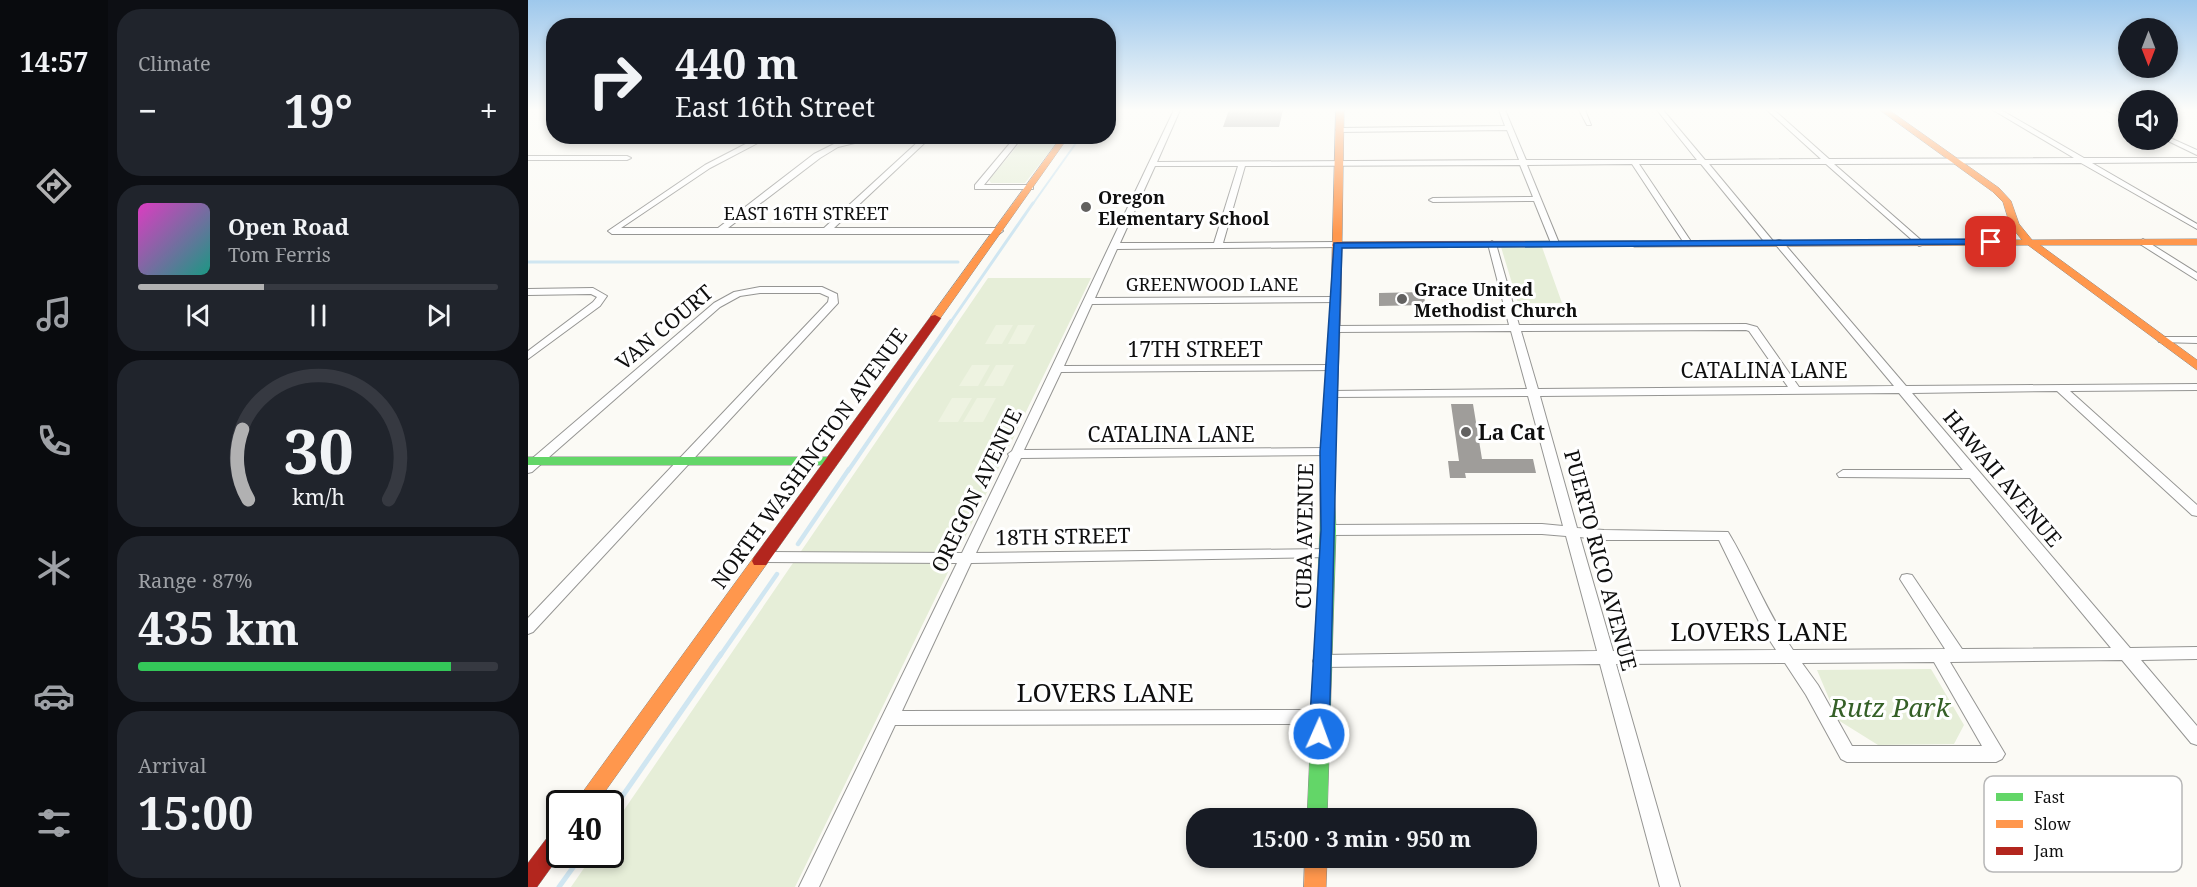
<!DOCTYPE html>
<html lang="en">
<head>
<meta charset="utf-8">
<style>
	:root { --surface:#171b24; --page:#20242c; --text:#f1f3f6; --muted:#9ea1a6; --line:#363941; --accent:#b1b1b2 }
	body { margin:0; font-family:"Noto Serif",serif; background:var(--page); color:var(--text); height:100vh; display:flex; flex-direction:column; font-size:22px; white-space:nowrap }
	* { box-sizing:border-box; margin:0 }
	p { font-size:20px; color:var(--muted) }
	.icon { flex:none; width:33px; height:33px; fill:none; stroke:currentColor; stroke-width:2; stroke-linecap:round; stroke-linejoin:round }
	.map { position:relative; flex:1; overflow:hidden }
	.side { display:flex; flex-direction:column; gap:9px; padding:9px; background:#0d0f14; width:420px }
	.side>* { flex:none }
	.guide { position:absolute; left:18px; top:18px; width:570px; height:126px; border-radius:24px; box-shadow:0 3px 9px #0003; background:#171b24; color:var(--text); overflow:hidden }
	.needle { width:39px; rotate:180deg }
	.fabs { position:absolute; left:1590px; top:18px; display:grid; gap:12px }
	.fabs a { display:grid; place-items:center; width:60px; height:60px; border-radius:50%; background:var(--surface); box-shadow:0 3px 9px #0003; font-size:30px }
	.speed { position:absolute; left:18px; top:790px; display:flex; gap:12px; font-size:30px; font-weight:700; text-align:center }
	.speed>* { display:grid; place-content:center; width:78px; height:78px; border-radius:50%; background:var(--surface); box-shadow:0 3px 9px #0003; line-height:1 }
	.speed .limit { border:3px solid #111; border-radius:9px; background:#fff; color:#111 }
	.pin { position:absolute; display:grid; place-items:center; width:51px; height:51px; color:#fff; margin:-26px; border-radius:12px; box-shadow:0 3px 9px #0006 }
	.me { position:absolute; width:66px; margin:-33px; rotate:2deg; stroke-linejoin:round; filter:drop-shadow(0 0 4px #0008) }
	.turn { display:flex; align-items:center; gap:21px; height:126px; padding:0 30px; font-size:27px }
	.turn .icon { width:78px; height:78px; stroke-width:2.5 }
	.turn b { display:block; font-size:42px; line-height:51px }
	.big { font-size:45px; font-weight:700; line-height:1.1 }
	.side .widget { flex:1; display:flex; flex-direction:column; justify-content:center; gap:9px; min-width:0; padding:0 21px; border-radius:24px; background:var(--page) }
	.side .dial { align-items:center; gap:0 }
	.dial svg { height:156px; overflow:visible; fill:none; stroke:var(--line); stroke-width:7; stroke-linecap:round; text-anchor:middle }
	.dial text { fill:var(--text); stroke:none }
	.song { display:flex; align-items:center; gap:18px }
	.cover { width:72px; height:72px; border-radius:9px; background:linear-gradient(135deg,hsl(310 70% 55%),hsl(170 70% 35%)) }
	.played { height:6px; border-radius:3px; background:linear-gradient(90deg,var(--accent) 35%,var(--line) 35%) }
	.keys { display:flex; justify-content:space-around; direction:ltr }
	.heat { display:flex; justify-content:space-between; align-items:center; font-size:33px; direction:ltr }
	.charge { height:9px; border-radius:4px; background:linear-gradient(90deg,#34c759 87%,var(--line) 0) }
	.trip { position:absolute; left:658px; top:808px; width:351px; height:60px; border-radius:24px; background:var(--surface); box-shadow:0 3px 9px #0003; font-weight:700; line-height:60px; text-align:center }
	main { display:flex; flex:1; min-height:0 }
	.dock { display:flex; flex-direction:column; width:108px; justify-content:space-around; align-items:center; background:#090b0e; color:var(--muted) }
	.dock .icon { width:42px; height:42px }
	.dock .current { color:var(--accent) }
	.dock b { font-size:27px; color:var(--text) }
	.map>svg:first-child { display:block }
</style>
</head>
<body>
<main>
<nav class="dock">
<b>14:57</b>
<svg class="icon current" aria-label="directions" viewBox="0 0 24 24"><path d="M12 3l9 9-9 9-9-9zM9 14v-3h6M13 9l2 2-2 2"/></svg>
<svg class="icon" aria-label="music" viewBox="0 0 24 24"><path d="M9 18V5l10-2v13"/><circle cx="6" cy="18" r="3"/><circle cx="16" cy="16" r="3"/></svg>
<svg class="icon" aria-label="phone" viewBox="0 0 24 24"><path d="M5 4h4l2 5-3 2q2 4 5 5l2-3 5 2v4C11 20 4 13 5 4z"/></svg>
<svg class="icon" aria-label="climate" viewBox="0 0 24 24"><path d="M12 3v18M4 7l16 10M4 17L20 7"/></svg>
<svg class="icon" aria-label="car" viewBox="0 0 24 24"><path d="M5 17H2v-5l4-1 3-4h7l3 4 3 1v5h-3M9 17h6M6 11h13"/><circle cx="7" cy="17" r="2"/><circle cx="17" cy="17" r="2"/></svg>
<svg class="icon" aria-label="filters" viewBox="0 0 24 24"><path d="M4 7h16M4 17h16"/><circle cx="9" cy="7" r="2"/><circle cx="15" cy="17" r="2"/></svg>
</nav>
<section class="side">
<div class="widget"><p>Climate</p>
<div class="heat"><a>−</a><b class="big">19°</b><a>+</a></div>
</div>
<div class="widget">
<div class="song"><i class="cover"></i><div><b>Open Road</b><p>Tom Ferris</p></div></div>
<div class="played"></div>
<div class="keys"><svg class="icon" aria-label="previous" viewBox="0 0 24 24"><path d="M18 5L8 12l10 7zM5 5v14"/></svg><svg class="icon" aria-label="pause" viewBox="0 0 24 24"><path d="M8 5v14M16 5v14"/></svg><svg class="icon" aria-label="next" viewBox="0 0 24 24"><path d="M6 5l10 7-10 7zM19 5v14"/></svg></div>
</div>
<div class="widget dial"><svg viewBox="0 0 100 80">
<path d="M14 69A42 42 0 1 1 86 69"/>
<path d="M14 69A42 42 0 0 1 11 33" stroke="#b1b1b2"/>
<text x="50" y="56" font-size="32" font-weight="700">30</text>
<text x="50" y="72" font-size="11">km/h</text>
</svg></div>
<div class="widget"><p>Range · 87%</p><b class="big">435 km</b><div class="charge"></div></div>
<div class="widget"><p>Arrival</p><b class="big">15:00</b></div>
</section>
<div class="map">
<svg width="1669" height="887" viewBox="0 0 1669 887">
	<rect width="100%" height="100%" fill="#fbfaf5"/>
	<!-- green -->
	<path fill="#e6eed8" d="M505,139L530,141L497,183H463L461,180L491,144Z
		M973,247H1014L1034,303H990Z
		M460,278H563L267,887H43L65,855H82L83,829Z
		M1403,669L1436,725L1426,744L1350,745L1310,720L1289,670Z"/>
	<!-- pitch -->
	<path fill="#eef3e1" d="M468,325H485L474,344H457Z
		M490,325H507L497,344H480Z
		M444,365H462L450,386H431Z
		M468,365H486L475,386H456Z
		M424,398H444L430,422H410Z
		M449,398H468L455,422H435Z"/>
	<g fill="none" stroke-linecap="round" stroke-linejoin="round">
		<!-- stream-far4 -->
		<path stroke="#d0e6f1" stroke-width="2" d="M504,205L553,136"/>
		<!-- stream-far3 -->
		<path stroke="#d0e6f1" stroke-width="3" d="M0,262H430
			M422,323L505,203"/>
		<!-- stream-far2 -->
		<path stroke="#d0e6f1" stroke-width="4" d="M320,471L423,321"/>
		<!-- stream-far1 -->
		<path stroke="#d0e6f1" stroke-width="4.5" d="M270,544L321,469
			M192,656L249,574"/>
		<!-- stream -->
		<path stroke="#d0e6f1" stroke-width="5" d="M82,814L193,654
			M31,887L54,855"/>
	</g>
	<!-- building -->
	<path fill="#9f9d9a" d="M701,110H755L751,127H695Z
		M896,292L897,305L851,306V293Z
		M923,404H945L954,459H1005L1008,473H937L938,478H922L920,461H931Z"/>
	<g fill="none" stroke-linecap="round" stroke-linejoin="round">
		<!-- street casing -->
		<g stroke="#959593" stroke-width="2">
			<path id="street" d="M646,110H652L629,162L991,160L979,130L811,132L808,130L811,128L977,126L971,110H977L998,160H1169L1129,110H1135L1177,160L1293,159L1239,110H1246L1301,159L1546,158L1465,110H1473L1556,158H1669V162L1564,163L1669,224V229L1553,163L1306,164L1394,241V245L1391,246L1298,164H1181L1245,241V245H1239L1173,164H1111L1164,243L1160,246L1156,243L1104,164L999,165L1031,243L1027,246L1023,243L1006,201L905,202L901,200L905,198L1005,197L992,165L717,166L695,243L809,242L813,245L812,247L589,249L567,298L808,297L811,298V302L564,304L536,366L805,365L809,366L810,368L809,370L533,372L496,450L799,448L805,452L803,455L493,458L448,553L798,549L803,551L805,554L803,557L443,563L374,711L792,710L798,712L800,717L798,722L792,724L367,725L291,887H271L429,563L236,562L231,561L229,557L231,553L236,552L434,553L481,456L480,454L484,451ZM627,166H710L686,243H592Z
				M1051,110H1057L1063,125H1059Z
				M1578,110H1586L1600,117V121Z
				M233,136H243L182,168L93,228H190L286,154L306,144L331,138L404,136L306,228H471L475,231L471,234H84L80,231L177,165ZM392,140L296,228H200L292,158L310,147L331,142Z
				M488,136H495L456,185H505V189H447V185Z
				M1640,137L1669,150V155L1638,140Z
				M0,156H99L103,158L99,160H0Z
				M1615,239L1669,273V280L1612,244L1611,242Z
				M1251,240L1254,241L1378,386L1669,384V390L1542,391L1669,505V516L1664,515L1529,391L1384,393L1602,648L1669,647V659L1613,660L1669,726V745L1663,743L1594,660L1422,662L1477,754L1474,759L1468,762H1319L1313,759L1278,695L1257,663L1088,664L1152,887H1132L1072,664L793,667L787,665L785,661L787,657L793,655L1069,651L1038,536L1014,534L800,535L795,533L793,530L795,527L800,525L1014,524L1035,526L1000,396L803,397L797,394L803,391L999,389L983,331L807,332L802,329L807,326L981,325L960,244L964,241L968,244L991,325L1218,324L1229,327L1271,387L1366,386L1248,245V241ZM1218,330L1221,331L1260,387L1010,389L993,331ZM1371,393L1435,470H1315L1309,474L1311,477L1442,478L1583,648L1434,649L1384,575L1379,574L1374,575L1372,579L1417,649L1265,650C1239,613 1223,570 1200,532L1076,530L1049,528L1012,396ZM1052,537L1076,540H1191L1235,630L1248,650L1085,651ZM1406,662L1454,746H1324L1290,685L1274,663Z
				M232,287H294L309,294L310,303L5,632L0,634V618L300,302L301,297L292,293H232L212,296L192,307L4,472L0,473V462L186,303L206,292Z
				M65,288L79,296L72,306L0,359V351L65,302L69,297L63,294L0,295V289Z
				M1635,337H1669V343L1631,342L1630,340Z"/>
		</g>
		<!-- fast casing -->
		<g stroke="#8c8b89" stroke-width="1">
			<path id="fast" d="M0,457H304L311,461L304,465H0Z
				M799,479L806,484L808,530L799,819H779L792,530V484Z"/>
		</g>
		<!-- slow casing -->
		<g stroke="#8c8b89" stroke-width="1">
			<path id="slow" d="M808,110H816L813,300L806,484L799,489L792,484L803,300Z
				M1352,110H1361L1471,188L1483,201L1491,224L1504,240L1669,239V245H1512L1669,360V370L1500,245L1106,247L1101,244L1106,241L1494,240L1482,225L1475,202L1465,192Z
				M534,136H541L411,320H403V316Z
				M232,555L238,557L240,561L238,565L68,804H46L226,557Z
				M777,858H799L798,887H776Z"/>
		</g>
		<!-- jam casing -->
		<g stroke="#8c8b89" stroke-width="1">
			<path id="jam" d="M1106,241L1109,242V246L809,248L804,245L809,242Z
				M407,315L413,318L238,565H226L224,561L226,557L403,316Z
				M32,827V855L9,887H0V863L25,830Z"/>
		</g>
		<!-- street -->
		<use href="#street" fill="#fefefe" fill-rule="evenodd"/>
		<!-- fast -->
		<use href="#fast" fill="#63d668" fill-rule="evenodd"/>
		<!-- slow -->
		<use href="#slow" fill="#ff974d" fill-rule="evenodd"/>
		<!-- jam -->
		<use href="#jam" fill="#b3261e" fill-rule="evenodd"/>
	</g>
	<!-- sky -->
	<linearGradient id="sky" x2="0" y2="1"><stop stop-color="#9ec8ec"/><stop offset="0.47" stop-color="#fdfdfa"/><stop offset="1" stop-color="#fdfdfa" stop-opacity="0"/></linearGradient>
	<rect width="1669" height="234" fill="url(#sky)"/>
	<!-- route -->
	<path fill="#1a73e8" stroke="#114b97" stroke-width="1.5" d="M1463,239L1467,240V244L814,248C808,410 806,571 801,734L798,739L791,742L784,739L781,734L793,530L792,452L806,243Z"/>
	<!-- markers -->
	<g fill="#626160" stroke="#fff" stroke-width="2">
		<circle cx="558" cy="207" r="6"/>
		<circle cx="874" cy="299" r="6"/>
		<circle cx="938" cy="432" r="6"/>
	</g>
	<g text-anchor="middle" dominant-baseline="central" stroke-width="6" stroke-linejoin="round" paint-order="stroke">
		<!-- far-poi labels -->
		<g font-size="18" font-weight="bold" fill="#0f0f0f" stroke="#fff" text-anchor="start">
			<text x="570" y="197">Oregon<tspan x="570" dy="21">Elementary School</tspan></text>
			<text x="886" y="289">Grace United<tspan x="886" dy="21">Methodist Church</tspan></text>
		</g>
		<!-- far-street labels -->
		<g font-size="18" fill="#0f0f0f" stroke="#fff">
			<text x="278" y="213">EAST 16TH STREET</text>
			<text x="684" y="284">GREENWOOD LANE</text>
		</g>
		<!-- street labels -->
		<g font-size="21" fill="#0f0f0f" stroke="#fff">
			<text transform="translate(136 327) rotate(-40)">VAN COURT</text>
			<text x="667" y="349">17TH STREET</text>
			<text x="1236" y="370">CATALINA LANE</text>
			<text x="643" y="434">CATALINA LANE</text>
			<text transform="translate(281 458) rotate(-54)">NORTH WASHINGTON AVENUE</text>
			<text transform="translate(1475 478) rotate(50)">HAWAII AVENUE</text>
			<text transform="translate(448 490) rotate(-64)">OREGON AVENUE</text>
			<text transform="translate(535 536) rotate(-1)">18TH STREET</text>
			<text transform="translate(776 536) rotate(-89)">CUBA AVENUE</text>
			<text transform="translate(1073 560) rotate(75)">PUERTO RICO AVENUE</text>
		</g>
		<!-- poi labels -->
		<g font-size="21" font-weight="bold" fill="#0f0f0f" stroke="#fff" text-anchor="start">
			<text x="950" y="432">La Cat</text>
		</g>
		<!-- near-street labels -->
		<g font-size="26" fill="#0f0f0f" stroke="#fff">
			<text x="1231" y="631">LOVERS LANE</text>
			<text x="577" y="692">LOVERS LANE</text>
		</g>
		<!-- near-park labels -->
		<g font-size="26" font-style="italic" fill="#356027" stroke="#fff">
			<text x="1362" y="707">Rutz Park</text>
		</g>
	</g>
	<!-- legend -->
	<rect x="1456" y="776" width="198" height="96" rx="9" fill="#fff" stroke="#b7b7b7" stroke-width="1.5"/>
	<rect x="1468" y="793" width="27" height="8" fill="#63d668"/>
	<rect x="1468" y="820" width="27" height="8" fill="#ff974d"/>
	<rect x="1468" y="847" width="27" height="8" fill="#b3261e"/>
	<g font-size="16" fill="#0f0f0f">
		<text x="1506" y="803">Fast</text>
		<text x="1506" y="830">Slow</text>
		<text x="1506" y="857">Jam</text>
	</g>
</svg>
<div class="fabs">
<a><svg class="needle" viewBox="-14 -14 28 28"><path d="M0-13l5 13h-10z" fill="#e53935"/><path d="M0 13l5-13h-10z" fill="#9ea1a6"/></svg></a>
<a><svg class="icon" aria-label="sound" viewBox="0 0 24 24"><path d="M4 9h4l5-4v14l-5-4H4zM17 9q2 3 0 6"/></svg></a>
</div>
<div class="speed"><div class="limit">40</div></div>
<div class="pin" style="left:1463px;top:242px;background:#d93025"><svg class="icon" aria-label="arrive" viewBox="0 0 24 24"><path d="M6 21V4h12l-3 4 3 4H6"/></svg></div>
<svg class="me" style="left:791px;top:734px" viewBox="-20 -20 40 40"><circle r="17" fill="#1a73e8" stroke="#fff" stroke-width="3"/><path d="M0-11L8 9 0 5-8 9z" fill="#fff"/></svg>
<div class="trip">15:00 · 3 min · 950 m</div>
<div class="guide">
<div class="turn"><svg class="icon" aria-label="right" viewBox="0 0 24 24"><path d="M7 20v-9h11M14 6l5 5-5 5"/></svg><div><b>440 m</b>East 16th Street</div></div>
</div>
</div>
</main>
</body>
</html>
